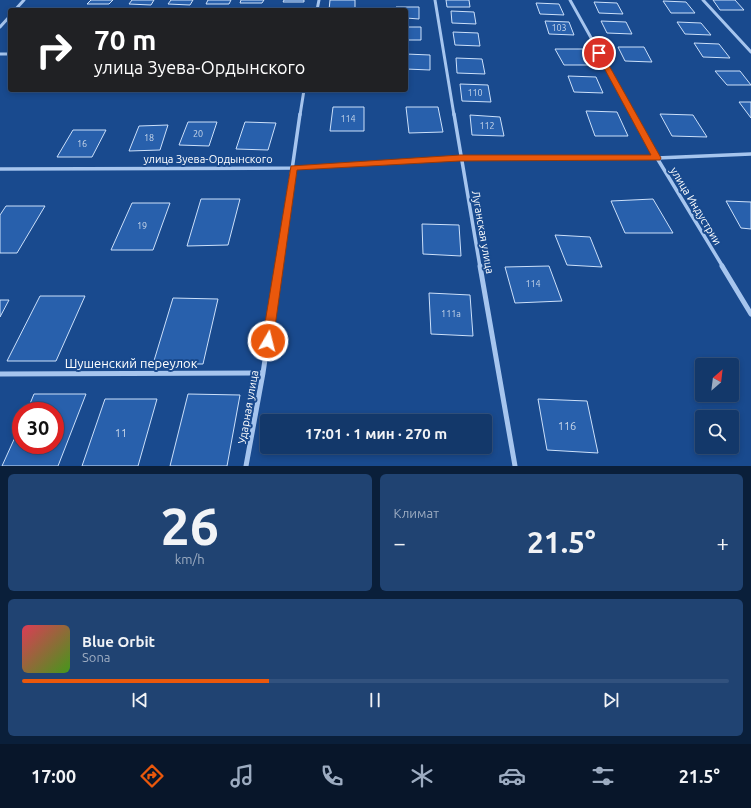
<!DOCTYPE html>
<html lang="ru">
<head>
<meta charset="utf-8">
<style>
	:root { --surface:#13386a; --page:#204372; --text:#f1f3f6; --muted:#9dacc1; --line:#32527e; --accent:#ea580c }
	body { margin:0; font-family:Ubuntu,sans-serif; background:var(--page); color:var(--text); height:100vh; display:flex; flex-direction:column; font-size:15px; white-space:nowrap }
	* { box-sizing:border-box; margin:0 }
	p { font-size:13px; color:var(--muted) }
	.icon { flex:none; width:22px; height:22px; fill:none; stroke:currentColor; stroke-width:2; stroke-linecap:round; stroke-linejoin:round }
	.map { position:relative; height:466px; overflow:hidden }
	.sheet { display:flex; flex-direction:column; gap:8px; padding:8px; background:#0a1f3a; flex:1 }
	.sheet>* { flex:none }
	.banner { position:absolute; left:8px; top:8px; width:400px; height:84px; border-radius:4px; box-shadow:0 2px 6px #0003,0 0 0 1px var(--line); background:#202124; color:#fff; overflow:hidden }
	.needle { width:26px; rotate:28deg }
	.controls { position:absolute; left:695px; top:358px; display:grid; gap:8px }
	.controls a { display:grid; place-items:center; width:44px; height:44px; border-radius:4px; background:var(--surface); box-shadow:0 2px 6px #0003,0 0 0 1px var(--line); font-size:20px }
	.speed { position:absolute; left:12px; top:402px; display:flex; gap:8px; font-size:20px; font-weight:700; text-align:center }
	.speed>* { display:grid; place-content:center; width:52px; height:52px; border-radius:50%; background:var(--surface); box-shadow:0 2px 6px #0003,0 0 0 1px var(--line); line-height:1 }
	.speed .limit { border:6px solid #d22; background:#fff; color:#111 }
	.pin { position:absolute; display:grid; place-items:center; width:34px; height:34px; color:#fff; margin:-17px; border:2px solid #fff; border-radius:50%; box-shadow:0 1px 4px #0007 }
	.me { position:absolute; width:44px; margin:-22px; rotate:8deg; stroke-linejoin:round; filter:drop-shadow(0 0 3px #0008) }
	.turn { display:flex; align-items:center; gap:14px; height:84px; padding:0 20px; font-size:18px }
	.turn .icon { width:52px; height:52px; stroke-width:2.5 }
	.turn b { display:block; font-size:28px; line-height:34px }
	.big { font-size:30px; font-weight:700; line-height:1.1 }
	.sheet .tile { flex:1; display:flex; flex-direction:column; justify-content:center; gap:6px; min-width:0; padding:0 14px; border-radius:6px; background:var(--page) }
	.sheet .dial { align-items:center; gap:0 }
	.dial b { font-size:52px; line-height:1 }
	.song { display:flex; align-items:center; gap:12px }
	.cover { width:48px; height:48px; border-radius:6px; background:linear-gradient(135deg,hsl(350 70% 55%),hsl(100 70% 35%)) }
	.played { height:4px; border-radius:2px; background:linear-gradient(90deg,var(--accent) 35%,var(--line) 35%) }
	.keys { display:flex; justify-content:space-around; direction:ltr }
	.heat { display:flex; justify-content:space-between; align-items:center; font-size:22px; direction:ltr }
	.sheet .tiles { flex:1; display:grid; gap:8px; grid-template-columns:1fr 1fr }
	.tile:last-child { grid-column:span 2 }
	.trip { position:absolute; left:260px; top:414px; width:232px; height:40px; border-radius:4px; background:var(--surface); box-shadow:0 2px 6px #0003,0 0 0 1px var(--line); font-weight:700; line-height:40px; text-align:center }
	.tabs { display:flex; height:64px; justify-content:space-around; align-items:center; background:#08162a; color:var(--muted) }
	.tabs .icon { width:28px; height:28px }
	.tabs .current { color:var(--accent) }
	.tabs b { font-size:18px; color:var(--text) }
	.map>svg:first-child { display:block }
</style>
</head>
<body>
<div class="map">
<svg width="751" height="466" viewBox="0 0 751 466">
	<rect width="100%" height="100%" fill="#194a8e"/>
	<!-- building -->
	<path fill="#2860ac" stroke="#cce0fa" d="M91,0H113L109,4H87Z
		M132,0H154L151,5L129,4Z
		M171,0H193L190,5L168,4Z
		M208,0H231L229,4H206Z
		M241,0H264L262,3H240Z
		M284,0H304V2H283Z
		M330,0H355V10H329Z
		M446,0H469L470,7H447Z
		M713,0H735L744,10H720Z
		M663,1L686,2L695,13H671Z
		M594,2L617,3L623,14L599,13Z
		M536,3L559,4L564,15L540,14Z
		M396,7H419V19L406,18V10H396Z
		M53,8L75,9L74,10H50Z
		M451,11L474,12L476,24L452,23Z
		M545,21L569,22L574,35L549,34Z
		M601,21L626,22L632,34L607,33Z
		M677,22L701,23L711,35L685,34Z
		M406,27H421V40H406Z
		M453,32L478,33L480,46L455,45Z
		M694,43L719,44L730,58L703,57Z
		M618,47H644L652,62L625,61Z
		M555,49H583L591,65H564Z
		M406,54L430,55V70L406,69Z
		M456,58L482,59L485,74L457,73Z
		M715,71H740L751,85H727Z
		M568,76L596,77L603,93L574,92Z
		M460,84L488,85L491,102L462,101Z
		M739,102H751V118Z
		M333,107H364V131H330Z
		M406,107H438L443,132L409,133Z
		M586,111L617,112L628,136H595Z
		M660,114L693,115L707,137L672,136Z
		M470,115L500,117L504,136L472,135Z
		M188,122H217L209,146L179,145Z
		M245,122L276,123L268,150L236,149Z
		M168,125L160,150L129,151L139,126Z
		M73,130H106L92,157H57Z
		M201,199H240L228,245L187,246Z
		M653,199L673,233H625L611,201Z
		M726,201L751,202V229L741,228Z
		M132,203H170L153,250H111Z
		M6,206H45L17,253H0V215Z
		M422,224L459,225L461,256L423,254Z
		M555,235L590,237L602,267L567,265Z
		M549,266L562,301L515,303L505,267Z
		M429,293L470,295L473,336L431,334Z
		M40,296H85L56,361H7Z
		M173,298L218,299L203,364H153Z
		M0,300H9L0,317Z
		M34,394H86L58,466H2L21,424V445H55V411H27Z
		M188,394L240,395L227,466H170Z
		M105,399H157L138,466H82Z
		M538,399L587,401L598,453L547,450Z"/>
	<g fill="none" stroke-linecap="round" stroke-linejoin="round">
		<!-- minor-far2 -->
		<path stroke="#a6c5ee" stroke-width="3" d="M435,0L454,115
			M570,0L634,115
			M703,0L751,52
			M15,10L24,0
			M317,10L319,0
			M0,27L10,16
			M0,54H10
			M300,115L304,90"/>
		<!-- minor-far1 -->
		<path stroke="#a6c5ee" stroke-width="3.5" d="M454,114L480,267
			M633,114L657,158L723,267
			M0,169L294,168L461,158H657L751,154
			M278,267L300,114"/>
		<!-- minor -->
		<path stroke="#a6c5ee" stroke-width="5" d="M480,266L515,466
			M722,266L751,314
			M0,374L263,373
			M246,466L263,373L279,266"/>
	</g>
	<!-- route -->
	<path fill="#ea580c" stroke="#983908" d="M597,51L602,53L661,158L660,160L460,161L297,170L273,341L272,345L268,347L264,345L262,341L291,166L460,155H651L596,53Z"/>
	<g text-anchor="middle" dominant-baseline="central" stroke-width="4" stroke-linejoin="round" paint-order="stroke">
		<!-- number labels -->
		<g font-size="9" fill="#c9d7ea">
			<text x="559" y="28">103</text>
			<text x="475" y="93">110</text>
			<text x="348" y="119">114</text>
			<text x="487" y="126">112</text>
			<text x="198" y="134">20</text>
			<text x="149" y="138">18</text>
			<text x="82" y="144">16</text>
			<text x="142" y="226">19</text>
			<text x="533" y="284">114</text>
			<text x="451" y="314">111а</text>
		</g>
		<!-- street labels -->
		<g font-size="11" fill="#fff" stroke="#194a8e">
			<text x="208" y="159">улица Зуева-Ордынского</text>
			<text transform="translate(696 206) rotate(59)">улица Индустрии</text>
			<text transform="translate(483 232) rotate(80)">Луганская улица</text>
			<text transform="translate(248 407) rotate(-80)">Ударная улица</text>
		</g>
		<!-- near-number labels -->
		<g font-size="11" fill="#c9d7ea">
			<text x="567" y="426">116</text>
			<text x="121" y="433">11</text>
		</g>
		<!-- near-street labels -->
		<g font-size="13" fill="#fff" stroke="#194a8e">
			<text x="131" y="363">Шушенский переулок</text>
		</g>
	</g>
</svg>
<div class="controls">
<a><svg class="needle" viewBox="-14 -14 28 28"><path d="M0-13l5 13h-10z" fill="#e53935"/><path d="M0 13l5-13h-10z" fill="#9dacc1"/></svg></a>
<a><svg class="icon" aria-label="search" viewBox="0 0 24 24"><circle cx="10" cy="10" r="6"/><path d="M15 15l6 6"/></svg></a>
</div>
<div class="speed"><div class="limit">30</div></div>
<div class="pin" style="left:599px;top:53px;background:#d93025"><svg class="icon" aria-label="arrive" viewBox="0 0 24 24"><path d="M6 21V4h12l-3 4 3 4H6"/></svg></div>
<svg class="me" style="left:268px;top:341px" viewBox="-20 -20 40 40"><circle r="17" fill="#ea580c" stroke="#fff" stroke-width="3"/><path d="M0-11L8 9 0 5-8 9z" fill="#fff"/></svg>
<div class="trip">17:01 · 1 мин · 270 m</div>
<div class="banner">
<div class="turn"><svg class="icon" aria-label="right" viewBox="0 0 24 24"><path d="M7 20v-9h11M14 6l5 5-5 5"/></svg><div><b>70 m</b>улица Зуева-Ордынского</div></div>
</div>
</div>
<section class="sheet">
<div class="tiles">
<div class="tile dial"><b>26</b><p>km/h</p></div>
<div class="tile"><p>Климат</p>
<div class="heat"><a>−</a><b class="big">21.5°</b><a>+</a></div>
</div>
<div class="tile">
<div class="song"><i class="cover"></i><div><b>Blue Orbit</b><p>Sona</p></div></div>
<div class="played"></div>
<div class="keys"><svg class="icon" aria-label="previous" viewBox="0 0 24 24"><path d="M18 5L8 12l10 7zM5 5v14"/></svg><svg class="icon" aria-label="pause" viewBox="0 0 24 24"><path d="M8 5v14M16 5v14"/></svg><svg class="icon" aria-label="next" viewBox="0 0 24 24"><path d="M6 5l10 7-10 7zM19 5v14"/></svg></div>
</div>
</div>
</section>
<nav class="tabs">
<b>17:00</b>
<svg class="icon current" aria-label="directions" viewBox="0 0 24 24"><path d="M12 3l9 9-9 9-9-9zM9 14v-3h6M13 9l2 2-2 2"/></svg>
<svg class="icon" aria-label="music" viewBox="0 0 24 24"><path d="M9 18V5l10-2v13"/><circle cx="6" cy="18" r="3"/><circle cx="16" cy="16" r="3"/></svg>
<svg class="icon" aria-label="phone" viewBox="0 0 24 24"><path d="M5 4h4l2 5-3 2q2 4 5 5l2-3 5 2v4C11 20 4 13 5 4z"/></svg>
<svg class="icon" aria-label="climate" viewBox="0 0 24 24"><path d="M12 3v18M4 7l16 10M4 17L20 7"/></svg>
<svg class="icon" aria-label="car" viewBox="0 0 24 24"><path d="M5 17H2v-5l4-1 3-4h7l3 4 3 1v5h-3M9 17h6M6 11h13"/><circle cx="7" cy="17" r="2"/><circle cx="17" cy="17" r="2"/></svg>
<svg class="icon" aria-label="filters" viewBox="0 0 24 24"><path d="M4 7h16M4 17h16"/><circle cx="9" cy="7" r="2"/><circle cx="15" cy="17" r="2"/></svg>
<b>21.5°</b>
</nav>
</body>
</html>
